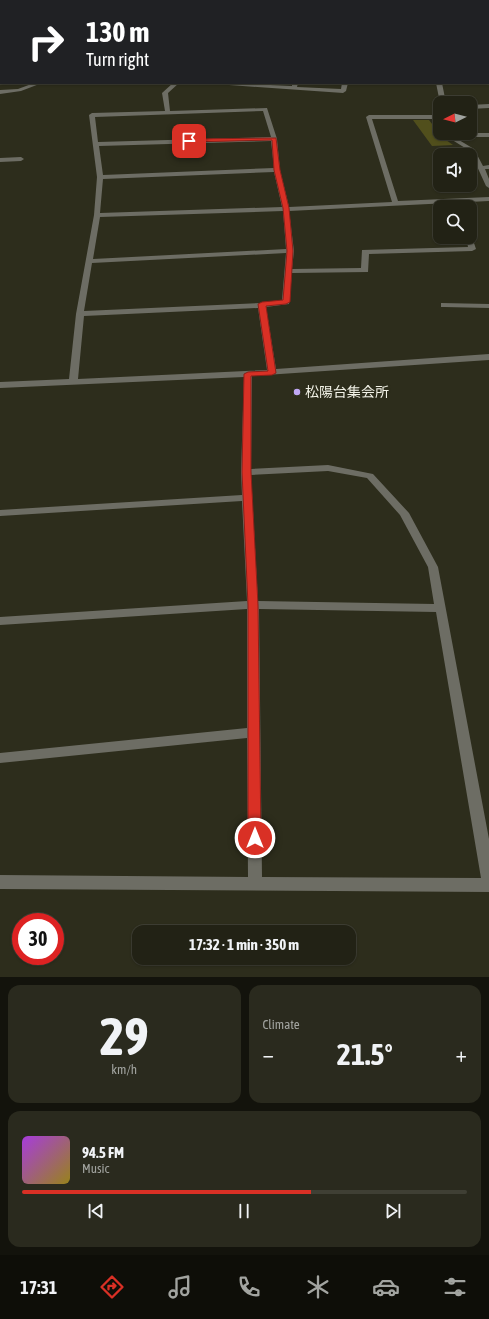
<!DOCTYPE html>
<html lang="en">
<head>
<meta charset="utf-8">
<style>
	:root { --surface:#222215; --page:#2a2a1e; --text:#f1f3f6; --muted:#a2a4a0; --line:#3f3f34; --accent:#d93025 }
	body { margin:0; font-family:"Asap Condensed","Noto Sans JP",sans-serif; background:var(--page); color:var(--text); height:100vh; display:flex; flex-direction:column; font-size:15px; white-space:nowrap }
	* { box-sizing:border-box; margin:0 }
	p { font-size:13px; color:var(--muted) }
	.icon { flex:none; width:22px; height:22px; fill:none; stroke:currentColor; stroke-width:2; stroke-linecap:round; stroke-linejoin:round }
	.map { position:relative; height:977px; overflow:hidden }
	.details { display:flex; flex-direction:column; gap:8px; padding:8px; background:#13130c; flex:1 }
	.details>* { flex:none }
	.hud { position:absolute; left:0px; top:0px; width:489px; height:84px; box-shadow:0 1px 3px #0004,0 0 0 1px var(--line); background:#202124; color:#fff; overflow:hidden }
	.needle { width:26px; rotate:264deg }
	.buttons { position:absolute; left:433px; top:96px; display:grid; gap:8px }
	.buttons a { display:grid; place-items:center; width:44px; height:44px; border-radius:8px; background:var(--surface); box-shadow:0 1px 3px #0004,0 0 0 1px var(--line); font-size:20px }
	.speed { position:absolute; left:12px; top:913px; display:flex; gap:8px; font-size:20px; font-weight:700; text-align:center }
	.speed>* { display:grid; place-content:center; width:52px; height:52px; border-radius:50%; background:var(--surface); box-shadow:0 1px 3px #0004,0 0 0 1px var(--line); line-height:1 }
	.speed .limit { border:6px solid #d22; background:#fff; color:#111 }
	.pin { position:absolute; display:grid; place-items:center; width:34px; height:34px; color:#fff; margin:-17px; border-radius:8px; box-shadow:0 2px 6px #0006 }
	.me { position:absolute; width:44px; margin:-22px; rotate:0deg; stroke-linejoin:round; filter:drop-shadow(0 0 3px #0008) }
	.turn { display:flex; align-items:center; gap:14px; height:84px; padding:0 20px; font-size:18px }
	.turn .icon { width:52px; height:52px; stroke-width:2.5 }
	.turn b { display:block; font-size:28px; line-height:34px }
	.big { font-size:30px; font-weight:700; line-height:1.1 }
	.details .widget { flex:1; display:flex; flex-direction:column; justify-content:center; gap:6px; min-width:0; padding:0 14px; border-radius:12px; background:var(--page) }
	.details .dial { align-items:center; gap:0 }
	.dial b { font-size:52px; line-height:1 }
	.song { display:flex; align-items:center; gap:12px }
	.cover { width:48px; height:48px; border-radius:6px; background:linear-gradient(135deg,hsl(280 70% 55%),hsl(50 70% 35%)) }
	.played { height:4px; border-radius:2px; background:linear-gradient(90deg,var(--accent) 65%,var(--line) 65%) }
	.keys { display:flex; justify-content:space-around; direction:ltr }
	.heat { display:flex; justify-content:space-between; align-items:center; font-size:22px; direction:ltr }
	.details .tiles { flex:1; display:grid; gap:8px; grid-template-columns:1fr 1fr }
	.widget:last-child { grid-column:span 2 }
	.trip { position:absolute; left:132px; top:925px; width:224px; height:40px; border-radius:12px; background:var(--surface); box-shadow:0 1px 3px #0004,0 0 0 1px var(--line); font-weight:700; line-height:40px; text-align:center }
	.tab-bar { display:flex; height:64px; justify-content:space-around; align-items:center; background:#0e0e08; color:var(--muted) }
	.tab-bar .icon { width:28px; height:28px }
	.tab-bar .active { color:var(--accent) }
	.tab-bar b { font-size:18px; color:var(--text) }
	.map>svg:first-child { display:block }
</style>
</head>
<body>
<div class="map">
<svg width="489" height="977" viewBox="0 0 489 977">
	<rect width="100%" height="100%" fill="#2d2d1c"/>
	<!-- green -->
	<path fill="#514f1c" d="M413,120H429L442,137L453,145L432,146Z"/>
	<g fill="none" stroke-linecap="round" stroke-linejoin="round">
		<!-- service -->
		<path fill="#6d6d64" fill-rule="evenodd" d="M79,0H83L84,1H80Z
			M136,0H141L142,1H137Z
			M444,0H448V1H444Z"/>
		<!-- minor -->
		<path fill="#6d6d64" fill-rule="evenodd" d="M0,2H1V5H0Z
			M0,15H1V17H0Z
			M173,83H179L168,93L170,111L267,108L277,139L280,170L289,207L392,202L366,117L369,115H436L439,117L436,119H372L398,201L489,197V201L289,211L294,251L292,269L361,268L362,250L468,247L466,237H470V235L472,237L476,249L472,251L369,254L368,272L292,273L289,304L266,307L276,369L489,354V360L252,376L251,469L328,465L373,474L409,513L438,567L489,839V892L0,889V875L248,877L247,738L0,763V753L247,728V609L0,625V617L247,601L242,501L0,516V510L242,495L241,472L244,377L0,388V382L69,379L76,314L94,215L97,177L89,115L92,113L165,111L162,93ZM263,111L271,137L98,142L95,117ZM271,141L274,168L103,175L99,146ZM274,172L282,207L100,213L103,179ZM283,211L286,249L93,259L100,217ZM286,253L282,300L262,303L84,311L92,263ZM258,308L267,370L78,379L84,316ZM328,471L367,478L400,515L428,567L434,604L258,601L251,475ZM259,609L436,612L481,878L262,877Z
			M226,83L292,86V83H298L297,87L341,89L342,83H348L346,91L343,93L229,85Z
			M436,83H442L446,103H440Z
			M489,104V108L470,109V105Z
			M441,133H489V137H454L474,149L483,166L489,165V169H485L489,179V188L486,186L470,151Z
			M0,158L21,157L24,159L21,161L0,162Z
			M441,303L489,304V308L444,307H441Z"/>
		<!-- tertiary -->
		<path fill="#6d6d64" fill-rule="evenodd" d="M50,0H54L55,1H51Z
			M488,48H489V50H488Z
			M34,83H42L21,91L0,94V90L18,89Z"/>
	</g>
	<!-- route -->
	<path fill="#d93025" stroke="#8d1f18" d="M276,138L280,170L289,208L293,251L290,302L286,304L266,306L276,373L272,375L251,376V472L258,605L261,838L259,842L255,844L250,842L248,838V605L242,472L244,374L248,372L268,371L258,304L262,302L283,300L287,251L283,208L274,170L272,140L189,142L186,141L189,139Z"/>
	<!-- markers -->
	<circle fill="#c0a8f4" stroke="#2d2d1c" stroke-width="1.5" cx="297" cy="392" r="4"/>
	<g text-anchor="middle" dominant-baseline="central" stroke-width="4" stroke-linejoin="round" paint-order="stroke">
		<!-- poi labels -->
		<g font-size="14" fill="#f3f3e8" stroke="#2d2d1c" text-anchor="start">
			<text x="305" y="392">松陽台集会所</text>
		</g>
	</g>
</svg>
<div class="buttons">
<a><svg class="needle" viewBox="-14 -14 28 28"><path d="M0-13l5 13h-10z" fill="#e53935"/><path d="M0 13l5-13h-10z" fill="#a2a4a0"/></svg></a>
<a><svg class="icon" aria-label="sound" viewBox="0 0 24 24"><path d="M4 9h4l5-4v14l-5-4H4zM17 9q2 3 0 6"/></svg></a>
<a><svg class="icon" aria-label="search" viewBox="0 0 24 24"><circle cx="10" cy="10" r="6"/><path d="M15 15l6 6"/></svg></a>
</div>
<div class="speed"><div class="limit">30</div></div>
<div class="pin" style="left:189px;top:141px;background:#d93025"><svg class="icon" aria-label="arrive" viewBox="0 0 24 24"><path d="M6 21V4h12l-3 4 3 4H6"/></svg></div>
<svg class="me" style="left:255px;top:838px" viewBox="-20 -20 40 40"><circle r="17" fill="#d93025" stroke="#fff" stroke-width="3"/><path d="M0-11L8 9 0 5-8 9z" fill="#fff"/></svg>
<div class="trip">17:32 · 1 min · 350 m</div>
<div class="hud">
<div class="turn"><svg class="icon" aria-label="right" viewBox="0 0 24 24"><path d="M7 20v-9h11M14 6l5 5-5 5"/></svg><div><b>130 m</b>Turn right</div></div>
</div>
</div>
<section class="details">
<div class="tiles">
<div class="widget dial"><b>29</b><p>km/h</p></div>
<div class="widget"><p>Climate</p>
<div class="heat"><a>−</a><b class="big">21.5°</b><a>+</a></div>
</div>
<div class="widget">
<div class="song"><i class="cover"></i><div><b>94.5 FM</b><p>Music</p></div></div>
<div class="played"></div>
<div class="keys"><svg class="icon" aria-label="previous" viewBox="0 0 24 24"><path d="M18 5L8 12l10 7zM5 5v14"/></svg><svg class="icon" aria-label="pause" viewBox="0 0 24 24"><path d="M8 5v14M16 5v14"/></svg><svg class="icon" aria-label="next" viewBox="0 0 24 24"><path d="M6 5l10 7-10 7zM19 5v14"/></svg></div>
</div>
</div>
</section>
<nav class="tab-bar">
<b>17:31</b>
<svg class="icon active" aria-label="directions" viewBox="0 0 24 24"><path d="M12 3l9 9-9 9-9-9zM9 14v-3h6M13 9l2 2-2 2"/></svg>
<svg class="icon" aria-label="music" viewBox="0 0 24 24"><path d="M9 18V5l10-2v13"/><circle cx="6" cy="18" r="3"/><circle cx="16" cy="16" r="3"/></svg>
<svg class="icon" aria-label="phone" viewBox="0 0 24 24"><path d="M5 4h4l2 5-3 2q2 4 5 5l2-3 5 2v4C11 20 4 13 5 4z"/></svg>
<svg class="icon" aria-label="climate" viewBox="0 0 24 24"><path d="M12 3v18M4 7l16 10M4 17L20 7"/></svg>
<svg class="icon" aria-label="car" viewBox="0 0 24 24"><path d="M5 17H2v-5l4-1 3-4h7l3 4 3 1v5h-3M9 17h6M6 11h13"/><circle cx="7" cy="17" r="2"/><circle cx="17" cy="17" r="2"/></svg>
<svg class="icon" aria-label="filters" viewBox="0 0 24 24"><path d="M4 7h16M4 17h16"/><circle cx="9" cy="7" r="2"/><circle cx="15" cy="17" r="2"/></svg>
</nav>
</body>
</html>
